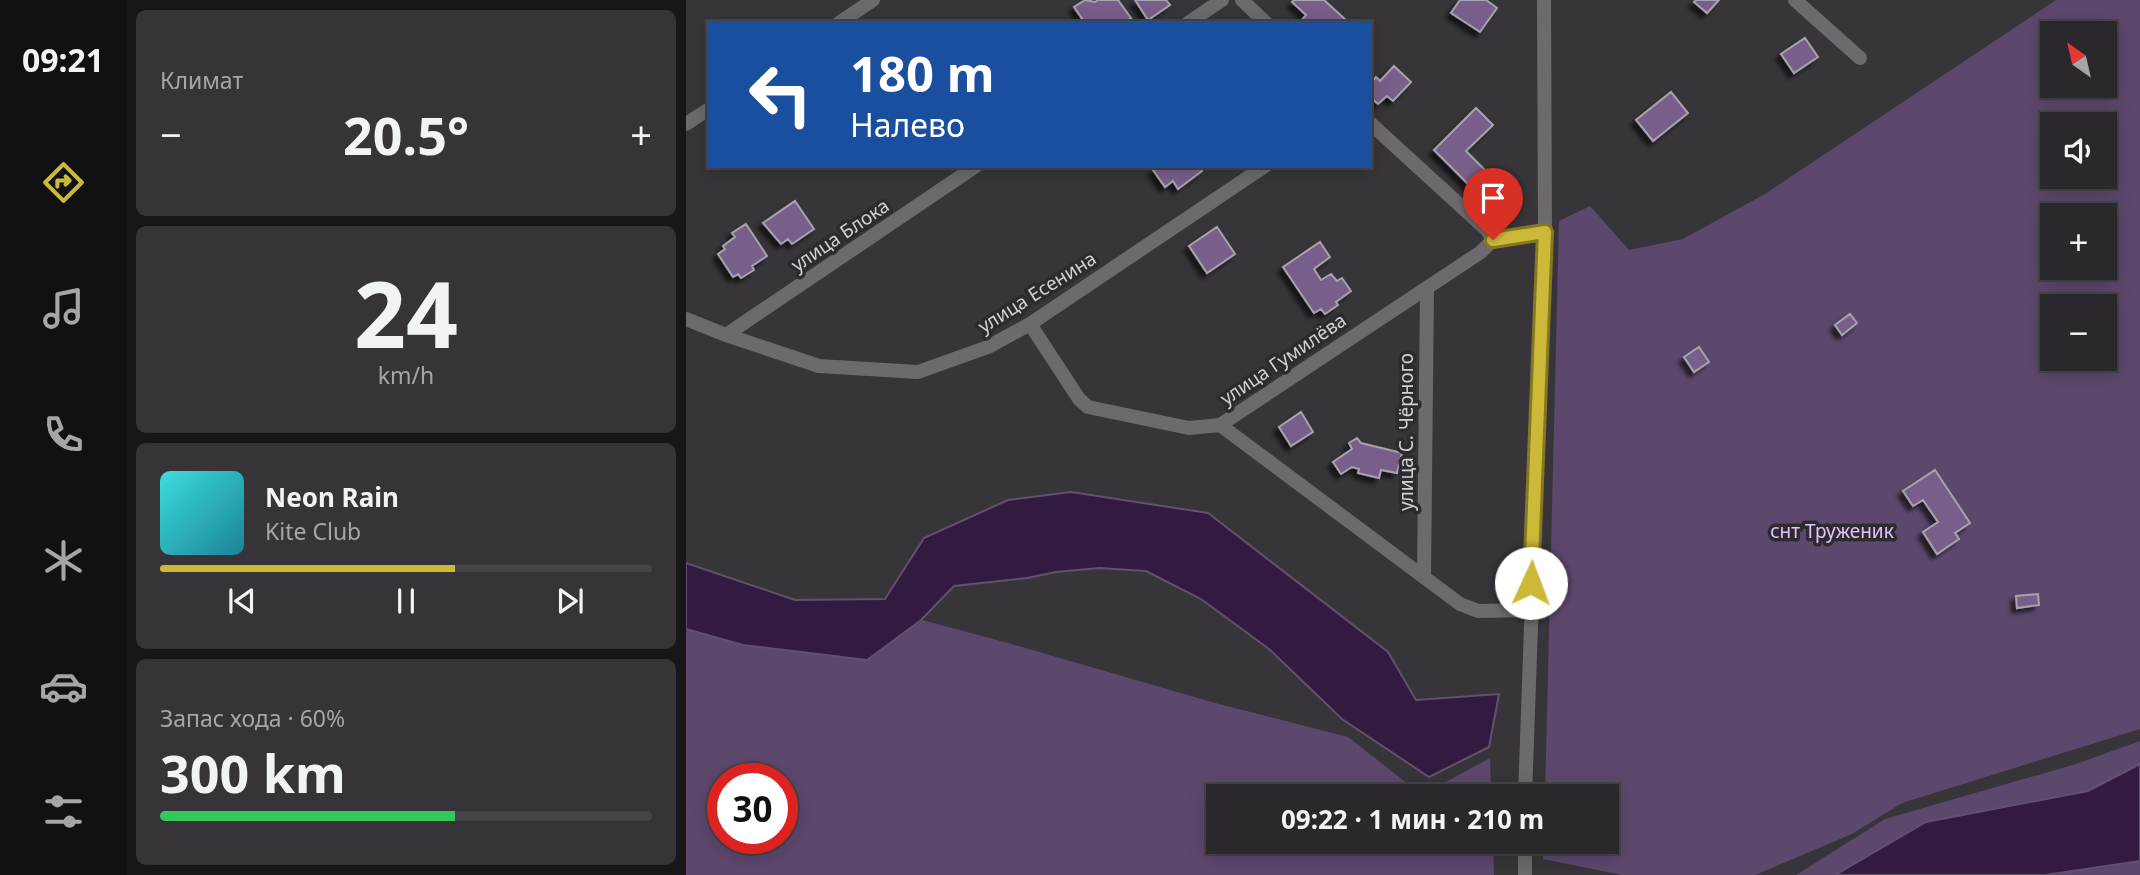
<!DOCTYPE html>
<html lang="ru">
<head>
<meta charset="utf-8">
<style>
	:root { --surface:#2a282c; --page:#363438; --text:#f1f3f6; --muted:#a5a6a9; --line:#464448; --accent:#cdb938 }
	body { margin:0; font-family:"Noto Sans",sans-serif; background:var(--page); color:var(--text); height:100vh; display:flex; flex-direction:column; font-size:26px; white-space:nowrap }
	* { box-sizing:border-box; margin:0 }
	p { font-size:23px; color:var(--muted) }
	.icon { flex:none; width:38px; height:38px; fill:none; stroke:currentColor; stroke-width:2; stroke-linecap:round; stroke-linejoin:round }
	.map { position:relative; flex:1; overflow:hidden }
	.sheet { display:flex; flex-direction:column; gap:10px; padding:10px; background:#171618; width:560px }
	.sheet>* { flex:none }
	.guide { position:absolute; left:21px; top:21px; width:665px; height:147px; border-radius:0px; box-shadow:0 4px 18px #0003,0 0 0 2px var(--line); background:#1a4fa0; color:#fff; overflow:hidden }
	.needle { width:46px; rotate:326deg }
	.fabs { position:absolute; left:1354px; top:21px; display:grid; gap:14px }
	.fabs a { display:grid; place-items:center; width:77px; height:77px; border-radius:0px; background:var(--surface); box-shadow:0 4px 18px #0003,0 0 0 2px var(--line); font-size:35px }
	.speed { position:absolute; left:21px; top:763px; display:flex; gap:14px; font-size:35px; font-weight:700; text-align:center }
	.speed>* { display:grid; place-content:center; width:91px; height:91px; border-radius:50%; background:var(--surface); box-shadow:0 4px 18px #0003,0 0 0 2px var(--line); line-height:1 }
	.speed .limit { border:10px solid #d22; background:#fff; color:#111 }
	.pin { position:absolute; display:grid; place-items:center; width:60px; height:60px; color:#fff; margin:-72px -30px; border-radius:50% 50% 50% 0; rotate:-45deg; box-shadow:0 0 7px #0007 }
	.pin .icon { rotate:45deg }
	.me { position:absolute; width:77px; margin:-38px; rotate:2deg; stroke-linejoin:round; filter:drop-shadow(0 0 5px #0008) }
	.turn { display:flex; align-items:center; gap:24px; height:147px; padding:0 28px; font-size:32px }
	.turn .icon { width:91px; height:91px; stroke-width:2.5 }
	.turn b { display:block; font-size:49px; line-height:60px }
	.big { font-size:52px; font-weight:700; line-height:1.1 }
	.sheet .widget { flex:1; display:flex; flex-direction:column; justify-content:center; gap:10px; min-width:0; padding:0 24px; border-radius:10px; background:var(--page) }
	.sheet .dial { align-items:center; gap:0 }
	.dial b { font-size:91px; line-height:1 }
	.song { display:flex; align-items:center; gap:21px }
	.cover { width:84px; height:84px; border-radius:10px; background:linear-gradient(135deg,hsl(180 70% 55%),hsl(190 70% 35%)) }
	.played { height:7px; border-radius:4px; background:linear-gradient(90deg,var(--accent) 60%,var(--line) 60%) }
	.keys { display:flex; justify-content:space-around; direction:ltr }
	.heat { display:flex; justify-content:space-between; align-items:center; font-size:38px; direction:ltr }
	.charge { height:10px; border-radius:5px; background:linear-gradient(90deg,#34c759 60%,var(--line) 0) }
	.trip { position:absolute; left:520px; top:784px; width:413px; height:70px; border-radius:0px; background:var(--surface); box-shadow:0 4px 18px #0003,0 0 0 2px var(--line); font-weight:700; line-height:70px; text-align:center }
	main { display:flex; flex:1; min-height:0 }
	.tab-bar { display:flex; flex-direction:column; width:126px; justify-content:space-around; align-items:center; background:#111012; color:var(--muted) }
	.tab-bar .icon { width:49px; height:49px }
	.tab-bar .active { color:var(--accent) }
	.tab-bar b { font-size:32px; color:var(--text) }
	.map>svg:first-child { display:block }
</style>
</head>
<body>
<main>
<nav class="tab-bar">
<b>09:21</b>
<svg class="icon active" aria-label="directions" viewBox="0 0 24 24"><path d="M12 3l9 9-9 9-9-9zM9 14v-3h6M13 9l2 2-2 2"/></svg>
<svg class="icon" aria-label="music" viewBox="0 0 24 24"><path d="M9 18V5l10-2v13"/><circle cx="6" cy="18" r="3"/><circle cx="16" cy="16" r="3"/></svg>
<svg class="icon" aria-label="phone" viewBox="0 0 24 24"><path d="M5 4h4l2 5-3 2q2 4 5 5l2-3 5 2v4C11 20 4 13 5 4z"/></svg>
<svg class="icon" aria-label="climate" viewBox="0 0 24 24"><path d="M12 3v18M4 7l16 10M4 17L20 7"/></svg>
<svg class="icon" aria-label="car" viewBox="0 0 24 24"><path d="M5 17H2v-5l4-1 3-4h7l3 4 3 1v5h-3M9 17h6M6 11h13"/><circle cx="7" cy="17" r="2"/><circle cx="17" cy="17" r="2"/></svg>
<svg class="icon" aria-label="filters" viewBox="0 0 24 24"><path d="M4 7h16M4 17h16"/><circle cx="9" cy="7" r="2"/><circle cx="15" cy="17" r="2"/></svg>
</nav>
<section class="sheet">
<div class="widget"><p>Климат</p>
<div class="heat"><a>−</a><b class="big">20.5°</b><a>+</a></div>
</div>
<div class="widget dial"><b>24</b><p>km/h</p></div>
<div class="widget">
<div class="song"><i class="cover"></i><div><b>Neon Rain</b><p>Kite Club</p></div></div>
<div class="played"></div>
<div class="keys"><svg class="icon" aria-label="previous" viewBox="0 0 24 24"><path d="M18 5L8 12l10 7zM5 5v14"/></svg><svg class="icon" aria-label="pause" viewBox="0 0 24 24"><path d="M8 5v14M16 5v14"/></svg><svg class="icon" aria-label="next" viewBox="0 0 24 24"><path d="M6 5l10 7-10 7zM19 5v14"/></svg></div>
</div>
<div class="widget"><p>Запас хода · 60%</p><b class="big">300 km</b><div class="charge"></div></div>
</section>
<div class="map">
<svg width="1454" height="875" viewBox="0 0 1454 875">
	<defs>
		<filter id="shadow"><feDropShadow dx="-5" dy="5" stdDeviation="2" flood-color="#0009"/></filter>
	</defs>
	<rect width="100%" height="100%" fill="#38353a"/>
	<!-- green -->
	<path fill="#5d486d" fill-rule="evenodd" d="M1370,0H1454V729L1216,803L1166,834L1069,875H936L857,859L858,842H920V796H859L873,221L904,206L943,250L997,239L1079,194ZM1367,33H1419V86H1367ZM1367,124H1419V177H1367ZM1367,215H1419V268H1367ZM1367,306H1419V359H1367Z
		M236,620L322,643L529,703L662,737L736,795L804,758L805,796H532V842H807L808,875H0V629L57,645L181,660ZM37,779H96V838H37Z
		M1454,741V875H1110L1199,819L1390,764Z"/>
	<!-- water -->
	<path fill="#321a41" stroke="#62516d" stroke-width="2" d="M385,492L522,513L702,652L730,700L813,694L803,747L743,777L656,719L583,649L515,599L460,571L413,568L370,572L341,578L268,586L235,620L181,660L57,645L0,629V563L109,600L199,599L238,538L322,500Z
		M1454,764V861L1359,875H1149L1240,822L1402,791Z"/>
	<!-- building -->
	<path fill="#785f8b" stroke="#a7a3aa" stroke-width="2" filter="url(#shadow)" d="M399,0L409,2L412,0H432L445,18L439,23H399L388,7Z
		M449,0H480L484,5L462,20Z
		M608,0H638L660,20L657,23H619L616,20L620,15L606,2Z
		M774,0H800L811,8L794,32L765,13Z
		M1010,0H1033L1021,13L1008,2Z
		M1119,38L1132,57L1108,73L1095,54Z
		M708,66L725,82L707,101L701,96L692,104L684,97V84L690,77L694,81Z
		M985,92L1002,113L967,141L950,120Z
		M790,108L807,125L780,151L832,203L817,219L748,150Z
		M473,166H513L516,171L492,189L487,181L479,187L467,170Z
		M109,201L128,229L106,244L102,239L95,244L77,223Z
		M60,224L81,256L66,266L68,270L55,278L52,274L47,277L32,254L39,249L37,246L49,237L46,233Z
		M531,227L549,254L521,273L503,246Z
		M634,242L644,257L628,269L635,280L645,274L651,281L656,278L665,291L650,302L652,305L639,314L635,309L628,313L597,267Z
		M1164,314L1171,323L1156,335L1149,325Z
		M1013,347L1023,362L1008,372L998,357Z
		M615,412L627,432L605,446L593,427Z
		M671,438L675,443L716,453L711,473L695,470L693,478L672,473L673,469L666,467L655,474L647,462L666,449L663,443Z
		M1249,470L1284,523L1269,533L1273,539L1251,554L1237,532L1252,522L1237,500L1227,506L1217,491Z
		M1352,594L1353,605L1331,608L1330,596Z"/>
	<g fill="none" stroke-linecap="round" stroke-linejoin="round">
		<!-- minor -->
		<path stroke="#6d696f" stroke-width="14" d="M556,0L580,23
			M1109,0L1174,58
			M153,23L187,0
			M502,23L536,0
			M684,123L801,230L807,240
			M0,124L23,109
			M807,240L859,232
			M0,319L40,335L133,366L232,372L302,347L344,324L579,166
			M344,324L393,399L402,407L503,428L534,425L795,252L807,240
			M40,335L290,166
			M534,425L774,604L792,611L844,610
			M738,576L741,288
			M839,796L859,232L858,0
			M839,875V842"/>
	</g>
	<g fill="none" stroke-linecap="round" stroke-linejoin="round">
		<!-- route casing -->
		<g stroke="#857824" stroke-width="18">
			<path id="route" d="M807,240L859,232L845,583"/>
		</g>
		<!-- route -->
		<use href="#route" stroke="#cdb938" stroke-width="12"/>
	</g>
	<g text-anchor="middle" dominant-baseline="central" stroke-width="7" stroke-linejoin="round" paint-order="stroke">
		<!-- street labels -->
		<g font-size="19" fill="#d2d0d4" stroke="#2e2b30">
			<text transform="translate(154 235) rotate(-34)">улица Блока</text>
			<text transform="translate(351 292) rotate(-32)">улица Есенина</text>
			<text transform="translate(597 359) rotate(-34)">улица Гумилёва</text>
			<text transform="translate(720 432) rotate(-90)">улица С. Чёрного</text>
		</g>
		<!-- park labels -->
		<g font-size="19" fill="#e1c2f9" stroke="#2e2b30">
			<text x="1146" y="531">снт Труженик</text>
		</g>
	</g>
</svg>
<div class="fabs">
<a><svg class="needle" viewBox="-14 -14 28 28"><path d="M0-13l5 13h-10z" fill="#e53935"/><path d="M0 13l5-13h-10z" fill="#a5a6a9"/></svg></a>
<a><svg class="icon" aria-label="sound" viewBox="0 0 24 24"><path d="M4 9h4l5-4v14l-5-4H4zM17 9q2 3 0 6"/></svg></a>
<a>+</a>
<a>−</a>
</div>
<div class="speed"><div class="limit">30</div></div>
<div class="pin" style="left:807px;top:240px;background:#d93025"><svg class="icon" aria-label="arrive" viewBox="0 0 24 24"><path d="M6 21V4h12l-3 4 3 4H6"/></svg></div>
<svg class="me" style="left:845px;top:583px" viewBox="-20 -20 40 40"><circle r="19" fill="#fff"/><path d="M0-13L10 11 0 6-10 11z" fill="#cdb938"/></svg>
<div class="trip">09:22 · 1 мин · 210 m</div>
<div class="guide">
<div class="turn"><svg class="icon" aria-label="left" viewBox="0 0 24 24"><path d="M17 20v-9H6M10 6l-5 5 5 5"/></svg><div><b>180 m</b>Налево</div></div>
</div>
</div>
</main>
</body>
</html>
